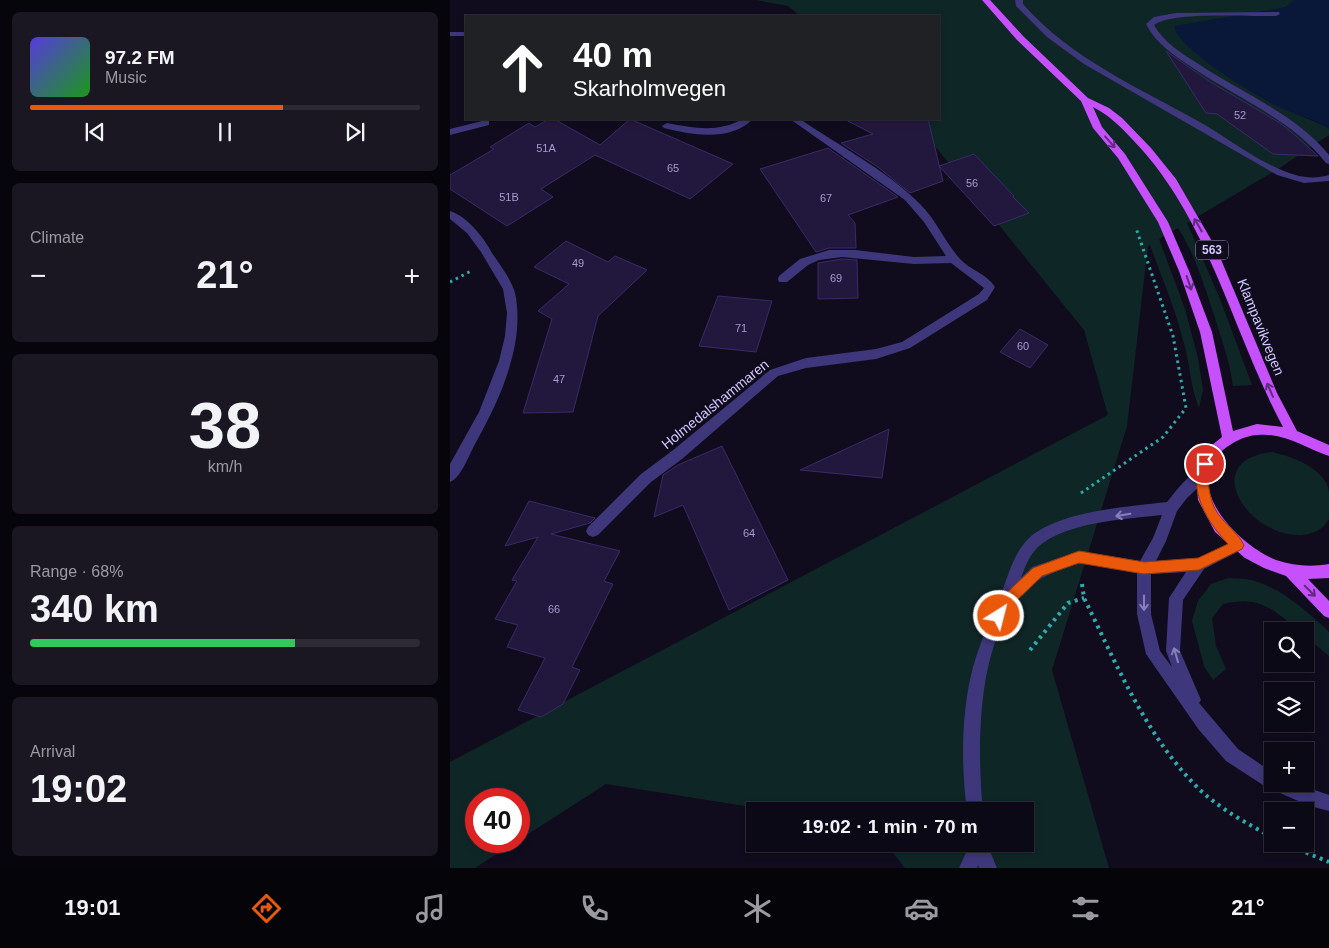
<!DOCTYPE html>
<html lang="en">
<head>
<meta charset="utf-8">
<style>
	:root { --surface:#0c0916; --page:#1a1723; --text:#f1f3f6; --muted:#9a9aa1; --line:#2c2a35; --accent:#ea580c }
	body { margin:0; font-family:Arial,sans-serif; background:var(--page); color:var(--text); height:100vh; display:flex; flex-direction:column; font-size:19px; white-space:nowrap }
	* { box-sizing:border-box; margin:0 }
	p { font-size:16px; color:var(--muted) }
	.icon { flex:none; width:28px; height:28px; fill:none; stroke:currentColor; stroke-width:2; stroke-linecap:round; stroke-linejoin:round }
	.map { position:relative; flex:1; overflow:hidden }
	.sheet { display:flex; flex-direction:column; gap:12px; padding:12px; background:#07050c; width:450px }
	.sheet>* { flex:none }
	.banner { position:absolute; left:15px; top:15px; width:475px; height:105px; border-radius:0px; box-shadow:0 2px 8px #0003,0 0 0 1px var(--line); background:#202124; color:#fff; overflow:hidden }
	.fabs { position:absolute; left:814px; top:622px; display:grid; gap:10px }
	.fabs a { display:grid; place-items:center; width:50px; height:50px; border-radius:0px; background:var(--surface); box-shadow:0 2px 8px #0003,0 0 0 1px var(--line); font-size:25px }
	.speed { position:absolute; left:15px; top:788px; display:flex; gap:10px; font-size:25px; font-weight:700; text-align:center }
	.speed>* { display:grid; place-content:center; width:65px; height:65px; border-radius:50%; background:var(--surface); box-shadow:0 2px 8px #0003,0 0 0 1px var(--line); line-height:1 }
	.speed .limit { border:8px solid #d22; background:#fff; color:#111 }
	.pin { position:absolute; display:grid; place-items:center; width:42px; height:42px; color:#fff; margin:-21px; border:2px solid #fff; border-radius:50%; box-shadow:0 1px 5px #0007 }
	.me { position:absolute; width:55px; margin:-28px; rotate:36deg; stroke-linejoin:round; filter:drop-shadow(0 0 4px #0008) }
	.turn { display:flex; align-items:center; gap:18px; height:105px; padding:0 25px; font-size:22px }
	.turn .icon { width:65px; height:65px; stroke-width:2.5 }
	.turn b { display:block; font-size:35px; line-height:42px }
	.big { font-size:38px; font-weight:700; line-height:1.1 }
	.sheet .card { flex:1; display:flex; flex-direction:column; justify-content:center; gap:8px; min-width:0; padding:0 18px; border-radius:8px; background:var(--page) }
	.sheet .dial { align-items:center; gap:0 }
	.dial b { font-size:65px; line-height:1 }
	.song { display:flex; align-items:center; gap:15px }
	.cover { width:60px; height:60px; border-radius:8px; background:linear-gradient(135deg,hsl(250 70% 55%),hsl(120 70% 35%)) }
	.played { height:5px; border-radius:2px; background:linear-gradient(90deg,var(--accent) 65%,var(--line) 65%) }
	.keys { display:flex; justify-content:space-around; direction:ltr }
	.heat { display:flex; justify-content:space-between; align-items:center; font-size:28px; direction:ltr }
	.charge { height:8px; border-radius:4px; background:linear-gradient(90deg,#34c759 68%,var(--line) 0) }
	.trip { position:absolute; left:296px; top:802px; width:288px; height:50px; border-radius:0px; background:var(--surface); box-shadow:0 2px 8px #0003,0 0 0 1px var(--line); font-weight:700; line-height:50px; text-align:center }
	.dock { display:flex; height:80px; justify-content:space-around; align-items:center; background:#050409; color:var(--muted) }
	.dock .icon { width:35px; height:35px }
	.dock .current { color:var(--accent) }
	.dock b { font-size:22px; color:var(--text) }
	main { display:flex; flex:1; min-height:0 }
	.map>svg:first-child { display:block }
</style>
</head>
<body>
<main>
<section class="sheet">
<div class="card">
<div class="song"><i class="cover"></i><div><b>97.2 FM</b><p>Music</p></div></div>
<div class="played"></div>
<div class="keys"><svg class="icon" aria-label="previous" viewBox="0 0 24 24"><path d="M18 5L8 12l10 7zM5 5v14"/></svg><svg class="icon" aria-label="pause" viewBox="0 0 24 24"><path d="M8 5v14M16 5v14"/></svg><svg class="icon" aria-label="next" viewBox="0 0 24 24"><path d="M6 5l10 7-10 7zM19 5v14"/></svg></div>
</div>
<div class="card"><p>Climate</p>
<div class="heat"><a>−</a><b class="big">21°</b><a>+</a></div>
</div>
<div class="card dial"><b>38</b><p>km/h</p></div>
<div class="card"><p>Range · 68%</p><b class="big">340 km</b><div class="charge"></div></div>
<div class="card"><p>Arrival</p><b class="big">19:02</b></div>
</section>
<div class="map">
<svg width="879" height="868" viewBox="0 0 879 868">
	<rect width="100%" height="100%" fill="#100c1d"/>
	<!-- green -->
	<path fill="#0f2627" d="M306,0H845L836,7L819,102L877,127L879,129V135L828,169L737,223L770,299L802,385L783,386C780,362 772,341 765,318C755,288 745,254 728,228L709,239L735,309L748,358L753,390L749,408C740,386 740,363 733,340C725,308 711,276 700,245L698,246L677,426L602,670L659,868H455L436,844H575V811H326L156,784L69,840V799H26V841H67L25,868H0V762L658,415L634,330L463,119H489V16H350L338,6Z
		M821,452C841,456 876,468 879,492C879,501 879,511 879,519C873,530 861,535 850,535C797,536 749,461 821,452Z
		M778,578C787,579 797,578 805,581C834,590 858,612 879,632V656L855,636V631H849C823,609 809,595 773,604L762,618L766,646L776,669L763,680L754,666L742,621L748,601L761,584Z"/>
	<!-- water -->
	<path fill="#091738" d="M845,0H879V129C861,117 838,113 819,102C799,91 726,47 724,26L836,7Z"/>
	<!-- building -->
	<path fill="#22183d" stroke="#3a2a69" d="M716,51L759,81L830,123L846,136L868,156L823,154L767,114L756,113Z
		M99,119H104L150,145L180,119L283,164L240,199L145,155L91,189L103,197L57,226L0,189V175L44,149L40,147L79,123L85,127Z
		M394,119H478L493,181L460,193L428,167L391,143L423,134Z
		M378,148L448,197L398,215L405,223L406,248H379L366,252L310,169Z
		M524,154L564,196L563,197L579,213L544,226L489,166Z
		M116,241L158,262L165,256L197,270L148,316L123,412L73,413L102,319L88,311L119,284L84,267Z
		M392,259L407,260L408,298L368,299V263Z
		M268,296L322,301L306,352L249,346Z
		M570,329L598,345L580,368L550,352Z
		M439,429L432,478L350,470Z
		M272,446L338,580L279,610L233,505L204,517L213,475L228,465Z
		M79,501L145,518L140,523L101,534L170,551L154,581L163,584L122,667L130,670L113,704L91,717L68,710L95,658L57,647L68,625L45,619L67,581L62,580L88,537L55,546Z"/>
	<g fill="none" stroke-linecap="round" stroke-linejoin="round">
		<!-- path-far1 -->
		<path stroke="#2eacad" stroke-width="3" stroke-dasharray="2.5 4" stroke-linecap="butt" d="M0,282L21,271
			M631,493L713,437L736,408L723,336L686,228"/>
		<!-- path -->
		<path stroke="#2eacad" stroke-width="4" stroke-dasharray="3 4.5" stroke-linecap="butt" d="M632,584L634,598C666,663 695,734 746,786C768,808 796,823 822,837
			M580,650L618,603L634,598
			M835,844L879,862"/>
		<!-- minor -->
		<path fill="#3e377b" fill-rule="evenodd" d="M565,0H573V4C622,60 692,89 755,125C785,143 815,167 849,176C859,178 869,178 879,175V181L854,183L827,175L634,64L597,37L566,6Z
			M829,12L830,14L826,16C800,17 723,11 704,25C714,43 733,54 750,65C792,93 846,114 879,155V164L876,163C843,120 787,98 743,68C725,56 706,44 696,24L704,17L726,13Z
			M0,32H16V36H0Z
			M293,119H303C280,142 242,135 214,128L212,126L217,123C245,128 267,133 293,119Z
			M340,119H350C389,146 435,169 469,203C486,219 494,241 510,259C520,270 537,274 545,287L537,300L460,348L426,359L356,368L328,376L232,459L201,482L148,535L143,537L138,535L136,531L138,527L191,474L222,451L320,370L356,358L426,349L452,342L529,294L534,288L501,263L464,264L392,257L369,260L358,265L337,282H329L328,279L329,276L350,259L379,250H405L464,257L496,256L474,222L455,200Z
			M36,120L39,121V125L0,135V129Z
			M0,211C17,216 34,238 42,253C50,265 61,279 65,293C76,344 49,401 25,444C19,455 11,478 0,482V464L29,412L49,361L55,336L57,313L53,289L31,252L17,233L0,219Z
			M752,469L757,471L758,475L757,479L737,498L727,511L716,541L706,561L748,558L788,539L793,541L795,545L793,549L754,569L733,600L730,651L751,700L749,703L788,749L822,772V784H847L879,795V811L860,806L816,787L776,761L749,730L696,654L687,614V573C669,570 649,564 631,564C623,564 613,569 605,572C525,601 526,740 533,811H517C511,764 511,713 523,667C531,640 542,615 553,589C560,569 567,546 585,533C619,510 676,507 717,502C726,491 738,474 752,469ZM712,515L703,538L690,561L629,551L582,567L571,578C575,567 579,556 587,548C613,522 677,519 712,515ZM736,572L719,598L716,651L722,667L710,651L701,614V574Z
			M520,844H537L547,868H529L528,865L527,868H509Z"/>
		<!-- major -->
		<path fill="#c750fd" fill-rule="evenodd" d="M532,0H540L573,36L638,98L659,108L672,118L701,148L726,179L767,250L827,393L847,431L879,445V456C855,448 834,432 807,435C794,436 783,442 773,450C730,487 790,546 826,560C844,566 861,567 879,564V578L858,579L879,601V618L874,616L836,576L814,568L795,558L765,532L748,500L746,474L757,449L772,437L750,332L729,271L708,222L668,158L643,128L631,101L567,40ZM643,107C659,115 671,127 683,140C760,220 782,332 833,427L807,424L783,431L762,332L739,271L718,222L675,154L652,127Z"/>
	</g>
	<!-- one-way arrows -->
	<defs><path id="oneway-shaft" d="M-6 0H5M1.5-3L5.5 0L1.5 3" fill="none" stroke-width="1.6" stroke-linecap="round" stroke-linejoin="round" transform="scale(1.25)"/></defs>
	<g stroke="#622b82">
		<use href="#oneway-shaft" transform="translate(660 142) rotate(49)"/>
		<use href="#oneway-shaft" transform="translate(748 225) rotate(-120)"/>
		<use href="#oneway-shaft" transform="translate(739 283) rotate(71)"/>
		<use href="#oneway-shaft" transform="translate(820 390) rotate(-114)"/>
		<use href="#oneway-shaft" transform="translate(860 591) rotate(45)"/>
	</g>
	<g stroke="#8880bc">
		<use href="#oneway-shaft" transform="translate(673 515) rotate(171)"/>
		<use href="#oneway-shaft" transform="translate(694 603) rotate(90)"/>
		<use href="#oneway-shaft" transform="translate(726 655) rotate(-106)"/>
	</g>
	<!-- route -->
	<path fill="#ea580c" stroke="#983908" d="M755,458L759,460C762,466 759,469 758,475C758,486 760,497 764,507C771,522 787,531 794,545L792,549L749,570L694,574L629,563L592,576L558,609L553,620L549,622L544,620L542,616L549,600L583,568L629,551L694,562L748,558L778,544C758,523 737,490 751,460Z"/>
	<g text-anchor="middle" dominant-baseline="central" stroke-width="5" stroke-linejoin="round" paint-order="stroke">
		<!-- number labels -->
		<g font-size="11" fill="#a59cce">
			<text x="790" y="115">52</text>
			<text x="96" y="148">51A</text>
			<text x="223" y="168">65</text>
			<text x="522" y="183">56</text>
			<text x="59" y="197">51B</text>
			<text x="376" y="198">67</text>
			<text x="128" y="263">49</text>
			<text x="386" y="278">69</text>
			<text x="291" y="328">71</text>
			<text x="573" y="346">60</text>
			<text x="109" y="379">47</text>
			<text x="299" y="533">64</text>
			<text x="104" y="609">66</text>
		</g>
		<!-- shield labels -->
		<rect fill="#100c1d" stroke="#9790ba" stroke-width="1" x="746" y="240.5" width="32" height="19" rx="4"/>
		<g font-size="12" font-weight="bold" fill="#d1c8fe">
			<text x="762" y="250">563</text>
		</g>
		<!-- street labels -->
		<g font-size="14" fill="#d1c8fe" stroke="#100c1d">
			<text transform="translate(811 327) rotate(68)">Klampavikvegen</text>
			<text transform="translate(265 404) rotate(-39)">Holmedalshammaren</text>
		</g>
	</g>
</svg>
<div class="fabs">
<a><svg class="icon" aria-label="search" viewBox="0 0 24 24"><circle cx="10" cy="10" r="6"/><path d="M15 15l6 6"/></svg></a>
<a><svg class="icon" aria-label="layers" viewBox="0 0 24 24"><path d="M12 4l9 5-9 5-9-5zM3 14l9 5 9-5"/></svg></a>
<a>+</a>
<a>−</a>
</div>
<div class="speed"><div class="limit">40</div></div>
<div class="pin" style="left:755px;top:464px;background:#d93025"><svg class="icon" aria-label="arrive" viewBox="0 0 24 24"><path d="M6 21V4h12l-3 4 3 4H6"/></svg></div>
<svg class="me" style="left:549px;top:616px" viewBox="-20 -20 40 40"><circle r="17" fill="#ea580c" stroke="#fff" stroke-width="3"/><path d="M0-11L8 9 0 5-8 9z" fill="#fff"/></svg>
<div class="trip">19:02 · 1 min · 70 m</div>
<div class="banner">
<div class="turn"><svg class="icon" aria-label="ahead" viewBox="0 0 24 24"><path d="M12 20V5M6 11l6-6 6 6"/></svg><div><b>40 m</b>Skarholmvegen</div></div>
</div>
</div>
</main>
<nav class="dock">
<b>19:01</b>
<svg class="icon current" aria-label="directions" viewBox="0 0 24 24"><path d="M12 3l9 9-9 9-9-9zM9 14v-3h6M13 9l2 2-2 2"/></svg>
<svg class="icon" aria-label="music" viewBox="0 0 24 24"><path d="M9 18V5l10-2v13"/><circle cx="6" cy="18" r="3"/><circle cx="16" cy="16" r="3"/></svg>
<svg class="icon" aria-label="phone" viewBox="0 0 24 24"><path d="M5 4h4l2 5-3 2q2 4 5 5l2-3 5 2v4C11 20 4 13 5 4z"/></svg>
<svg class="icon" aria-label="climate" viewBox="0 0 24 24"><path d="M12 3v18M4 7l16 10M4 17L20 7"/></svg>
<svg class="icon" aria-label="car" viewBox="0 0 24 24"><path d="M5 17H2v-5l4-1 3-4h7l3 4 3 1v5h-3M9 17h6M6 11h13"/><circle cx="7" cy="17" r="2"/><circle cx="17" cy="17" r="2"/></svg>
<svg class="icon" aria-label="filters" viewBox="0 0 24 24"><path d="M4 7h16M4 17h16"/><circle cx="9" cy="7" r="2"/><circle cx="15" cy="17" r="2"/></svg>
<b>21°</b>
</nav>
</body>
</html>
